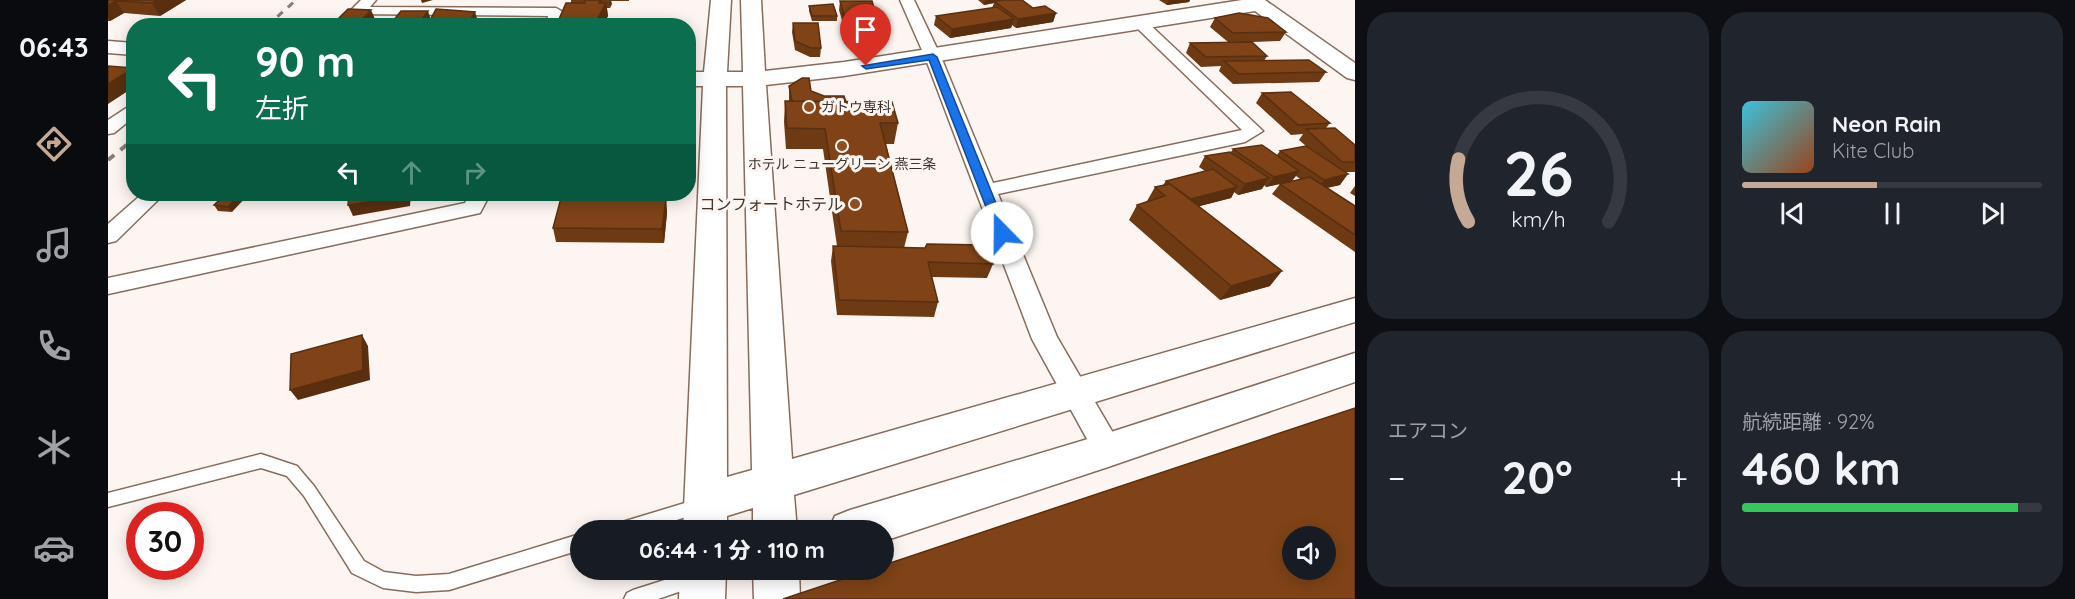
<!DOCTYPE html>
<html lang="ja">
<head>
<meta charset="utf-8">
<style>
	:root { --surface:#171b24; --page:#20242c; --text:#f1f3f6; --muted:#9ea1a6; --line:#363941; --accent:#c5a994 }
	body { margin:0; font-family:Quicksand,"Noto Sans JP",sans-serif; background:var(--page); color:var(--text); height:100vh; display:flex; flex-direction:column; font-size:22px; white-space:nowrap }
	* { box-sizing:border-box; margin:0 }
	p { font-size:20px; color:var(--muted) }
	.icon { flex:none; width:33px; height:33px; fill:none; stroke:currentColor; stroke-width:2; stroke-linecap:round; stroke-linejoin:round }
	.map { position:relative; flex:1; overflow:hidden }
	.panel { display:flex; flex-direction:column; gap:12px; padding:12px; background:#0d0f14; width:720px }
	.panel>* { flex:none }
	.guide { position:absolute; left:18px; top:18px; width:570px; height:183px; border-radius:24px; box-shadow:0 3px 15px #0003; background:#0b6e4f; color:#fff; overflow:hidden }
	.tools { position:absolute; left:1174px; top:526px; display:grid; gap:12px }
	.tools a { display:grid; place-items:center; width:54px; height:54px; border-radius:50%; background:var(--surface); box-shadow:0 3px 15px #0003; font-size:30px }
	.speed { position:absolute; left:18px; top:502px; display:flex; gap:12px; font-size:30px; font-weight:700; text-align:center }
	.speed>* { display:grid; place-content:center; width:78px; height:78px; border-radius:50%; background:var(--surface); box-shadow:0 3px 15px #0003; line-height:1 }
	.speed .limit { border:9px solid #d22; background:#fff; color:#111 }
	.pin { position:absolute; display:grid; place-items:center; width:51px; height:51px; color:#fff; margin:-62px -26px; border-radius:50% 50% 50% 0; rotate:-45deg; box-shadow:0 0 6px #0007 }
	.pin .icon { rotate:45deg }
	.me { position:absolute; width:66px; margin:-33px; rotate:338deg; stroke-linejoin:round; filter:drop-shadow(0 0 4px #0008) }
	.turn { display:flex; align-items:center; gap:21px; height:126px; padding:0 30px; font-size:27px }
	.turn .icon { width:78px; height:78px; stroke-width:2.5 }
	.turn b { display:block; font-size:42px; line-height:51px }
	.lanes { display:flex; align-items:center; height:57px; padding:0 30px; background:#0003; justify-content:center; gap:30px; direction:ltr }
	.lanes .off { opacity:.35 }
	.big { font-size:45px; font-weight:800; line-height:1.1 }
	.panel .widget { flex:1; display:flex; flex-direction:column; justify-content:center; gap:9px; min-width:0; padding:0 21px; border-radius:24px; background:var(--page) }
	.panel .dial { align-items:center; gap:0 }
	.dial svg { height:156px; overflow:visible; fill:none; stroke:var(--line); stroke-width:7; stroke-linecap:round; text-anchor:middle }
	.dial text { fill:var(--text); stroke:none }
	.song { display:flex; align-items:center; gap:18px }
	.cover { width:72px; height:72px; border-radius:9px; background:linear-gradient(135deg,hsl(190 70% 55%),hsl(20 70% 35%)) }
	.played { height:6px; border-radius:3px; background:linear-gradient(90deg,var(--accent) 45%,var(--line) 45%) }
	.keys { display:flex; justify-content:space-around; direction:ltr }
	.heat { display:flex; justify-content:space-between; align-items:center; font-size:33px; direction:ltr }
	.charge { height:9px; border-radius:4px; background:linear-gradient(90deg,#34c759 92%,var(--line) 0) }
	.panel .tiles { flex:1; display:grid; gap:12px; grid-template-columns:repeat(2,1fr) }
	.trip { position:absolute; left:462px; top:520px; width:324px; height:60px; border-radius:30px; background:var(--surface); box-shadow:0 3px 15px #0003; font-weight:800; line-height:60px; text-align:center }
	main { display:flex; flex:1; min-height:0 }
	.tabs { display:flex; flex-direction:column; width:108px; justify-content:space-around; align-items:center; background:#090b0e; color:var(--muted) }
	.tabs .icon { width:42px; height:42px }
	.tabs .selected { color:var(--accent) }
	.tabs b { font-size:27px; color:var(--text) }
	.map>svg:first-child { display:block }
</style>
</head>
<body>
<main>
<nav class="tabs">
<b>06:43</b>
<svg class="icon selected" aria-label="directions" viewBox="0 0 24 24"><path d="M12 3l9 9-9 9-9-9zM9 14v-3h6M13 9l2 2-2 2"/></svg>
<svg class="icon" aria-label="music" viewBox="0 0 24 24"><path d="M9 18V5l10-2v13"/><circle cx="6" cy="18" r="3"/><circle cx="16" cy="16" r="3"/></svg>
<svg class="icon" aria-label="phone" viewBox="0 0 24 24"><path d="M5 4h4l2 5-3 2q2 4 5 5l2-3 5 2v4C11 20 4 13 5 4z"/></svg>
<svg class="icon" aria-label="climate" viewBox="0 0 24 24"><path d="M12 3v18M4 7l16 10M4 17L20 7"/></svg>
<svg class="icon" aria-label="car" viewBox="0 0 24 24"><path d="M5 17H2v-5l4-1 3-4h7l3 4 3 1v5h-3M9 17h6M6 11h13"/><circle cx="7" cy="17" r="2"/><circle cx="17" cy="17" r="2"/></svg>
</nav>
<div class="map">
<svg width="1247" height="599" viewBox="0 0 1247 599">
	<rect width="100%" height="100%" fill="#fcf5f1"/>
	<g fill="none" stroke-linecap="round" stroke-linejoin="round">
		<!-- lane casing -->
		<g stroke="#886c5b" stroke-width="3">
			<path id="lane" d="M153,454L189,466L206,486L256,561L276,572L308,576L341,574L472,534V550L341,590L308,592L275,588L244,573L196,496L179,476L153,468L0,507V493Z
				M590,499L595,501L598,506L595,511L590,513L535,531H503L505,526L511,523Z
				M585,571L591,573L593,579L591,585L550,599H516L519,593L525,590Z"/>
		</g>
		<!-- street casing -->
		<g stroke="#886c5b" stroke-width="3">
			<path id="street" d="M253,0H268L262,7L448,8L455,12L452,26H438L440,16L244,14L242,11Z
				M792,0H806L833,57L885,183L1134,130L1028,27L1026,24L1033,20L1038,21L1155,131L1137,142L890,194L949,337L1015,450L1010,459L1000,463L990,459L924,339L817,57Z
				M26,103V117L6,133L0,134V120Z
				M34,194H56L8,241L0,243V224Z
				M362,194H382L372,213L0,294V278L357,203Z"/>
		</g>
		<!-- secondary casing -->
		<g stroke="#886c5b" stroke-width="3">
			<path id="secondary" d="M603,0H623L619,72H635L633,0H653L657,71L736,62L1134,0H1157L1247,63V80L1239,78L1147,11L736,76L658,85L684,459L1247,298V322L686,495L689,531H645V508L619,516V531H575L595,86H580V72H596ZM618,86H635L644,470L619,477Z
				M0,41L26,43V55L0,53Z
				M1247,353V382L1000,467L776,541V531H720L727,516L742,510L1000,433Z
				M572,570H618L617,599H571Z
				M645,570H691L692,599H646Z"/>
		</g>
		<!-- lane -->
		<use href="#lane" fill="#fff" fill-rule="evenodd"/>
		<!-- street -->
		<use href="#street" fill="#fff" fill-rule="evenodd"/>
		<!-- secondary -->
		<use href="#secondary" fill="#fff" fill-rule="evenodd"/>
		<!-- rail-far1 -->
		<path stroke="#887e77" stroke-width="3" stroke-dasharray="7 7" stroke-linecap="butt" d="M159,26L188,0"/>
		<!-- rail -->
		<path stroke="#887e77" stroke-width="4" stroke-dasharray="8 8" stroke-linecap="butt" d="M0,160L26,139"/>
	</g>
	<!-- wall -->
	<path fill="#6d3a14" fill-rule="evenodd" d="M0,0H78L52,16L16,13L2,21H0Z
		M463,0H521V1H503L502,8H499L500,16L496,23L497,26H448L463,3Z
		M870,0H914L925,8L948,13L945,22L908,28L904,25L903,28L842,38L826,25L828,16L884,8L886,3L876,5Z
		M1051,0H1082L1081,2L1059,5Z
		M732,1L769,18V20L775,38L774,47H769V50H743L737,30L738,27H736L731,10Z
		M701,6L729,16V21H704L701,11Z
		M1107,18L1178,32L1172,41L1144,42L1159,56L1156,61L1218,72L1211,82L1125,84L1111,71L1113,66L1093,67L1078,53L1082,43L1120,42L1102,27Z
		M685,23L713,48L712,57H702L687,50L684,32Z
		M681,86L703,91L716,96L738,102L790,123L786,144H778L800,232L796,248L885,264L879,278L824,277L830,302L826,317L729,315L723,261L725,246H729L715,149H678L676,122L677,101H681Z
		M1154,93L1222,123L1218,128L1247,145V172H1237L1232,185L1219,188L1247,206V252L1164,194L1172,184L1158,187L1156,185L1154,189L1130,195L1126,192L1123,198L1091,206L1162,286L1112,300L1021,220L1029,205L1039,201L1047,187L1055,185L1058,181L1097,171L1091,167L1097,156L1123,152L1125,149L1169,155L1172,151L1198,146L1191,140L1195,134L1183,135L1148,103ZM1188,176L1192,179L1184,181Z
		M1247,186V196L1242,193Z
		M118,194L124,212L110,211L106,205Z
		M558,199L559,213L556,243L448,242L445,228Z"/>
	<!-- shaded-wall -->
	<path fill="#592f10" d="M50,0H78L52,16L44,3Z
		M313,0H325L314,3Z
		M492,0H494L496,8L498,3L500,16L496,23L497,26H494L490,18L491,3Z
		M501,0H503L504,4L502,8Z
		M877,0H899L886,1V3L876,5Z
		M1061,0H1082L1081,2L1059,5Z
		M8,1L16,13L2,21L0,18V5Z
		M263,10L267,19L261,26H248Z
		M320,11L323,20L319,26H309Z
		M367,12L370,21L367,26H359Z
		M948,13L945,22L908,28L910,19Z
		M906,19L903,28L842,38L844,29Z
		M26,68V87L0,104V84Z
		M1191,171L1184,181L1158,187L1166,177Z
		M1240,174L1232,185L1208,190L1216,180Z
		M1161,178L1154,189L1130,195L1137,184Z
		M1129,187L1123,198L1077,210L1083,199Z
		M132,194H141L124,212L120,207Z
		M298,194H303L302,206L245,216L240,205Z
		M558,199L559,213L556,243L554,229Z
		M1174,271L1162,286L1112,300L1123,286Z
		M254,335L260,346L262,380L190,400L182,390Z"/>
	<!-- building -->
	<path fill="#7f4317" stroke="#592f10" stroke-width="1.5" fill-rule="evenodd" d="M0,0H50L44,3L8,1L0,5Z
		M476,0H492L491,3H498L490,18H496L494,23H489L488,26H448L458,3H477Z
		M897,0H914L925,8L937,6L948,13L910,19L886,1Z
		M732,1H764L769,18H737Z
		M725,4L729,16H704L701,6Z
		M889,7L906,19L844,29L828,16Z
		M240,9L263,10L248,26H223Z
		M328,9L367,12L359,26H319Z
		M293,11H320L309,26H281Z
		M1131,13L1160,18L1178,32L1125,33L1107,18Z
		M738,20H770L775,38H770V40H744Z
		M685,23H710L713,48H703L687,41Z
		M521,26V25H548V26Z
		M1144,42L1159,56L1098,57L1082,43Z
		M1201,60L1218,72L1131,74L1116,61Z
		M0,66L26,68L0,84Z
		M694,78H701L703,91L716,96H736L738,102L684,101L681,86Z
		M1183,92L1222,123L1190,125L1154,93Z
		M677,101L784,102L790,123H772L800,232L733,231L717,129L679,128Z
		M1227,128L1247,145V162H1234L1198,129Z
		M1154,145L1191,171L1166,177L1125,149Z
		M1198,146L1240,174L1216,180L1172,151Z
		M1122,152L1161,178L1137,184L1097,156Z
		M1105,169L1129,187L1083,199L1058,181Z
		M1202,177L1247,206V235L1172,184Z
		M1062,184L1174,271L1123,286L1029,205L1057,196L1047,187Z
		M118,194H132L120,207L106,205Z
		M241,194H298V196L240,205Z
		M453,198L558,199L554,229L445,228Z
		M819,244L878,245L885,264L820,262L830,302L731,300L725,246L817,248Z
		M254,335L255,370L182,390L183,354Z
		M1247,408V599H675L762,570H776V565ZM1185,537H1218V570H1185Z"/>
	<!-- route -->
	<path fill="#1a73e8" stroke="#114b97" stroke-width="1.5" d="M825,54L829,57L900,233L899,236H890L888,233L821,60L758,69L754,66Z"/>
	<!-- markers -->
	<g fill="#904e1d" stroke="#fcf5f1" stroke-width="2">
		<circle cx="701" cy="107" r="6"/>
		<circle cx="734" cy="146" r="6"/>
		<circle cx="747" cy="204" r="6"/>
	</g>
	<g text-anchor="middle" dominant-baseline="central" stroke-width="6" stroke-linejoin="round" paint-order="stroke">
		<!-- far-poi labels -->
		<g font-size="14" fill="#3e322a" stroke="#fcf5f1" text-anchor="start">
			<text x="713" y="107">ガトウ専科</text>
			<text x="734" y="164" text-anchor="middle">ホテル ニューグリーン 燕三条</text>
		</g>
		<!-- poi labels -->
		<g font-size="16" fill="#3e322a" stroke="#fcf5f1" text-anchor="end">
			<text x="735" y="204">コンフォートホテル</text>
		</g>
	</g>
</svg>
<div class="tools">
<a><svg class="icon" aria-label="sound" viewBox="0 0 24 24"><path d="M4 9h4l5-4v14l-5-4H4zM17 9q2 3 0 6"/></svg></a>
</div>
<div class="speed"><div class="limit">30</div></div>
<div class="pin" style="left:758px;top:66px;background:#d93025"><svg class="icon" aria-label="arrive" viewBox="0 0 24 24"><path d="M6 21V4h12l-3 4 3 4H6"/></svg></div>
<svg class="me" style="left:894px;top:233px" viewBox="-20 -20 40 40"><circle r="19" fill="#fff"/><path d="M0-13L10 11 0 6-10 11z" fill="#1a73e8"/></svg>
<div class="trip">06:44 · 1 分 · 110 m</div>
<div class="guide">
<div class="turn"><svg class="icon" aria-label="left" viewBox="0 0 24 24"><path d="M17 20v-9H6M10 6l-5 5 5 5"/></svg><div><b>90 m</b>左折</div></div>
<div class="lanes"><svg class="icon" aria-label="left" viewBox="0 0 24 24"><path d="M17 20v-9H6M10 6l-5 5 5 5"/></svg><svg class="icon off" aria-label="ahead" viewBox="0 0 24 24"><path d="M12 20V5M6 11l6-6 6 6"/></svg><svg class="icon off" aria-label="right" viewBox="0 0 24 24"><path d="M7 20v-9h11M14 6l5 5-5 5"/></svg></div>
</div>
</div>
<section class="panel">
<div class="tiles">
<div class="widget dial"><svg viewBox="0 0 100 80">
<path d="M14 69A42 42 0 1 1 86 69"/>
<path d="M14 69A42 42 0 0 1 9 37" stroke="#c5a994"/>
<text x="50" y="56" font-size="32" font-weight="700">26</text>
<text x="50" y="72" font-size="11">km/h</text>
</svg></div>
<div class="widget">
<div class="song"><i class="cover"></i><div><b>Neon Rain</b><p>Kite Club</p></div></div>
<div class="played"></div>
<div class="keys"><svg class="icon" aria-label="previous" viewBox="0 0 24 24"><path d="M18 5L8 12l10 7zM5 5v14"/></svg><svg class="icon" aria-label="pause" viewBox="0 0 24 24"><path d="M8 5v14M16 5v14"/></svg><svg class="icon" aria-label="next" viewBox="0 0 24 24"><path d="M6 5l10 7-10 7zM19 5v14"/></svg></div>
</div>
<div class="widget"><p>エアコン</p>
<div class="heat"><a>−</a><b class="big">20°</b><a>+</a></div>
</div>
<div class="widget"><p>航続距離 · 92%</p><b class="big">460 km</b><div class="charge"></div></div>
</div>
</section>
</main>
</body>
</html>
